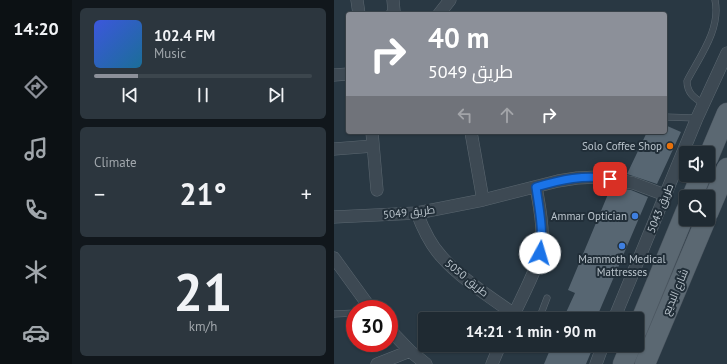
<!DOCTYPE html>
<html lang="en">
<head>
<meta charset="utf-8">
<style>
	:root { --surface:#1f2a32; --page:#2c363e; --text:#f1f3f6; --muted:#a1a7ac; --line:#3c464d; --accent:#8c9099 }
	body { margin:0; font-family:"PT Sans",Cairo,sans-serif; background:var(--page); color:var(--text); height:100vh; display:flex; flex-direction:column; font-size:15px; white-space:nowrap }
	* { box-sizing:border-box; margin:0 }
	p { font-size:13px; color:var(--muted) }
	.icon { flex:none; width:22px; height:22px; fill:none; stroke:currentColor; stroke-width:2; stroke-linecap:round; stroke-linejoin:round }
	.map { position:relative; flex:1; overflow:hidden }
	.details { display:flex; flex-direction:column; gap:8px; padding:8px; background:#11171c; width:262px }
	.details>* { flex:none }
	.top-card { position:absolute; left:12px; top:12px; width:321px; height:122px; border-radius:4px; box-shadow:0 1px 3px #0004,0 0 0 1px var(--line); background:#8c9099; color:#fff; overflow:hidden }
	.tools { position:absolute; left:345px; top:146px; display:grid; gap:8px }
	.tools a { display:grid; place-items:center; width:36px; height:36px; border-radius:4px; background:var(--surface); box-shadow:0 1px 3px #0004,0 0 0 1px var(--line); font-size:20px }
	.speed { position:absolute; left:12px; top:300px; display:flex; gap:8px; font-size:20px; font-weight:700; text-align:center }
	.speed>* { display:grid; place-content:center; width:52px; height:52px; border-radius:50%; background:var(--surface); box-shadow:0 1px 3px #0004,0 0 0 1px var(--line); line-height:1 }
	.speed .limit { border:6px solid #d22; background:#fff; color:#111 }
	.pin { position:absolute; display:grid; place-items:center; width:34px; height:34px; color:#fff; margin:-17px; border-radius:8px; box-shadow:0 2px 6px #0006 }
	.me { position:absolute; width:44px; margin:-22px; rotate:6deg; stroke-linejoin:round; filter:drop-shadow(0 0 3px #0008) }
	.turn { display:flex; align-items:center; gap:14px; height:84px; padding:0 16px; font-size:18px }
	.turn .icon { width:52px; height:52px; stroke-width:2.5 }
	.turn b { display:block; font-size:28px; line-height:34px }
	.lanes { display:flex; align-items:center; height:38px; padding:0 16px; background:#0003; justify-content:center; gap:20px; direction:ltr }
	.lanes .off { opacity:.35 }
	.big { font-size:30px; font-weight:700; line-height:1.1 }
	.details .widget { flex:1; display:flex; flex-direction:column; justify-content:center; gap:6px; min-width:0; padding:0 14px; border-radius:6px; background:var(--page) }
	.details .dial { align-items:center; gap:0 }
	.dial b { font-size:52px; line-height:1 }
	.song { display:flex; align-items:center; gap:12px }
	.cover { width:48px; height:48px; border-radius:6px; background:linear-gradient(135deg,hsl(230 70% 55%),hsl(200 70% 35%)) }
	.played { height:4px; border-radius:2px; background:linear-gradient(90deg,var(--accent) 20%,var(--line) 20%) }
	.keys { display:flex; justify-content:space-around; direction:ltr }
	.heat { display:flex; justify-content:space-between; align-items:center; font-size:22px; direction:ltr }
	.trip { position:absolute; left:84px; top:312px; width:226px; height:40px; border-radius:4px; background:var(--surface); box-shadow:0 1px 3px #0004,0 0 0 1px var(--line); font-weight:700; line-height:40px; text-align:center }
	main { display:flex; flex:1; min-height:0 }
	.tab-bar { display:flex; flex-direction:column; width:72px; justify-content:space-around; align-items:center; background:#0c1114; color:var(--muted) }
	.tab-bar .icon { width:28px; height:28px }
	.tab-bar .current { color:var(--accent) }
	.tab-bar b { font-size:18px; color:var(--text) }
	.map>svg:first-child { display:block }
</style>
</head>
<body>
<main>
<nav class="tab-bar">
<b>14:20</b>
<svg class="icon current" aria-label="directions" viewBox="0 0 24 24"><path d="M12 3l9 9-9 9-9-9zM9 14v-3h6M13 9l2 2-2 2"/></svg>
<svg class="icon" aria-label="music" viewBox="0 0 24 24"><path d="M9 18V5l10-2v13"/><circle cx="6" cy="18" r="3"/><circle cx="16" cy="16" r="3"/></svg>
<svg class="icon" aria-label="phone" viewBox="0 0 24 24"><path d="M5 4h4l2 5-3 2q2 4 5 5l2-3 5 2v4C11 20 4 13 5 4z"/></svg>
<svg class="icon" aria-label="climate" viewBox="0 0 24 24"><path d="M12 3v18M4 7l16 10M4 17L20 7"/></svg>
<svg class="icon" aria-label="car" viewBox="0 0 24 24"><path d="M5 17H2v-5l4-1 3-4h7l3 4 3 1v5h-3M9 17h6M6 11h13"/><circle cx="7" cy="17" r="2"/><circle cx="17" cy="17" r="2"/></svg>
</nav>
<section class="details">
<div class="widget">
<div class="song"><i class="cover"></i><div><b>102.4 FM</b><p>Music</p></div></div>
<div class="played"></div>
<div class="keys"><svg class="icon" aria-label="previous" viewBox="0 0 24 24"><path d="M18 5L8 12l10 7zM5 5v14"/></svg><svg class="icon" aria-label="pause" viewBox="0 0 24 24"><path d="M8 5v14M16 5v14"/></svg><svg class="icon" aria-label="next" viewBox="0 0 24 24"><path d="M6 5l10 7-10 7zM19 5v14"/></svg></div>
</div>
<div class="widget"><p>Climate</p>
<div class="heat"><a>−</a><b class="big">21°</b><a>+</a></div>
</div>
<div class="widget dial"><b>21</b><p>km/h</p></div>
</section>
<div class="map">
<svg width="393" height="364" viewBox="0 0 393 364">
	<rect width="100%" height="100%" fill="#293843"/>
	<!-- building -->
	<path fill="#576672" d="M331,125L347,132L323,184L293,174L313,132H331Z
		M277,187L297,190L314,197L265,312L273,316V319H229L241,293L234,290Z
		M218,345H260L252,364H210Z"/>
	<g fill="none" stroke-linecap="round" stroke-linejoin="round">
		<!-- lane casing -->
		<g stroke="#5b6770" stroke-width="7">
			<path id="lane" d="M370,104C360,98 353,93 353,81C366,56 387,29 381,0
				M331,117L363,118
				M0,314L21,313
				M205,319L213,298"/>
		</g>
		<!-- street casing -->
		<g stroke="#5b6770" stroke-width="13">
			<path id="street" d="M23,0L25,14
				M58,14L60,11L59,0
				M105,14L116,0
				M0,75L14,74
				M38,132L43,190
				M137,132L149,200
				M0,149L39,146
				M83,213C89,229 96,244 107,256C126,278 156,297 180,314
				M0,217L83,213L149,200L224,181L243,178L264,177L299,183L331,195
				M0,258L37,309
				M178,319C188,295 207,265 208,239C209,222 205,204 202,187
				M280,319L363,118L393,53
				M55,329L76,351L92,364
				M43,364L76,351
				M158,364L166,345
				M262,364L269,345"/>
		</g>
		<!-- primary casing -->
		<g stroke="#4a555f" stroke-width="21">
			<path id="primary" d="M374,158L393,113
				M358,197L367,175
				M374,213L393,168
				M303,330L352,211
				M289,364L297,345
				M311,364L372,219"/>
		</g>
		<!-- lane -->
		<use href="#lane" stroke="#3d4953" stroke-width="6"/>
		<!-- street -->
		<use href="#street" stroke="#3d4953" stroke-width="12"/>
		<!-- primary -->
		<use href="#primary" stroke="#5b6872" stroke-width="20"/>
	</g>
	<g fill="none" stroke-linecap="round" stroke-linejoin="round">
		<!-- route casing -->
		<g stroke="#114b97" stroke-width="10">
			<path id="route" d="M206,253C210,231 205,209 202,187C226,180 251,174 276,179"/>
		</g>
		<!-- route -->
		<use href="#route" stroke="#1a73e8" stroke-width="7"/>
	</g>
	<!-- markers -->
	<circle fill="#e8710a" stroke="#212e38" stroke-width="1.5" cx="336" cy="146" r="4"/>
	<g fill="#3f7fe0" stroke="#212e38" stroke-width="1.5">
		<circle cx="301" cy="216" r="4"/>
		<circle cx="288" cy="246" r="4"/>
	</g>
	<g text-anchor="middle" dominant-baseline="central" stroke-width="4" stroke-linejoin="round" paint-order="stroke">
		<!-- poi labels -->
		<g font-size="11" fill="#bac4cc" stroke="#212e38" text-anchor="end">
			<text x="328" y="146">Solo Coffee Shop</text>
			<text x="293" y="216">Ammar Optician</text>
			<text x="288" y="259" text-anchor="middle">Mammoth Medical<tspan x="288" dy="13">Mattresses</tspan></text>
		</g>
		<!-- street labels -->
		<g font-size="11" fill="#bac4cc" stroke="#212e38">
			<text transform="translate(326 208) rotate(-68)">طريق 5043</text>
			<text transform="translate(75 212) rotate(-6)">طريق 5049</text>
			<text transform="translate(133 278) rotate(39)">طريق 5050</text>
			<text transform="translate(341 292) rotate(-67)">شارع البديع</text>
		</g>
	</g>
</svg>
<div class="tools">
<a><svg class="icon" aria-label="sound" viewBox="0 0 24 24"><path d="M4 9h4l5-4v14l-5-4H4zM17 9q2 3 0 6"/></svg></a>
<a><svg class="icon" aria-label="search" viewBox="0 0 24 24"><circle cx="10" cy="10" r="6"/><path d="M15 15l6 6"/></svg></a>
</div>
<div class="speed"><div class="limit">30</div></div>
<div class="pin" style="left:276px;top:179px;background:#d93025"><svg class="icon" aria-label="arrive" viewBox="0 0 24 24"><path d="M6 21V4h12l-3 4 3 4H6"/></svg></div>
<svg class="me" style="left:206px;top:253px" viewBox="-20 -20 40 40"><circle r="19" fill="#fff"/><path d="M0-13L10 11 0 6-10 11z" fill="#1a73e8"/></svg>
<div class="trip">14:21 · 1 min · 90 m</div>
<div class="top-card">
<div class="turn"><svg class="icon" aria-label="right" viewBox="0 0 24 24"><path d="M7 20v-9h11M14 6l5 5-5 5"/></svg><div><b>40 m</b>طريق 5049</div></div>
<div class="lanes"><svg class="icon off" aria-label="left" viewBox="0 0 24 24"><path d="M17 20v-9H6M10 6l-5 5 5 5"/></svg><svg class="icon off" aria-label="ahead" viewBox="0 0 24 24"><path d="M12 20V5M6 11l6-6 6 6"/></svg><svg class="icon" aria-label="right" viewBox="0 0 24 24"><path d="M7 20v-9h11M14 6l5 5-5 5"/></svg></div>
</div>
</div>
</main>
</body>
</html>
